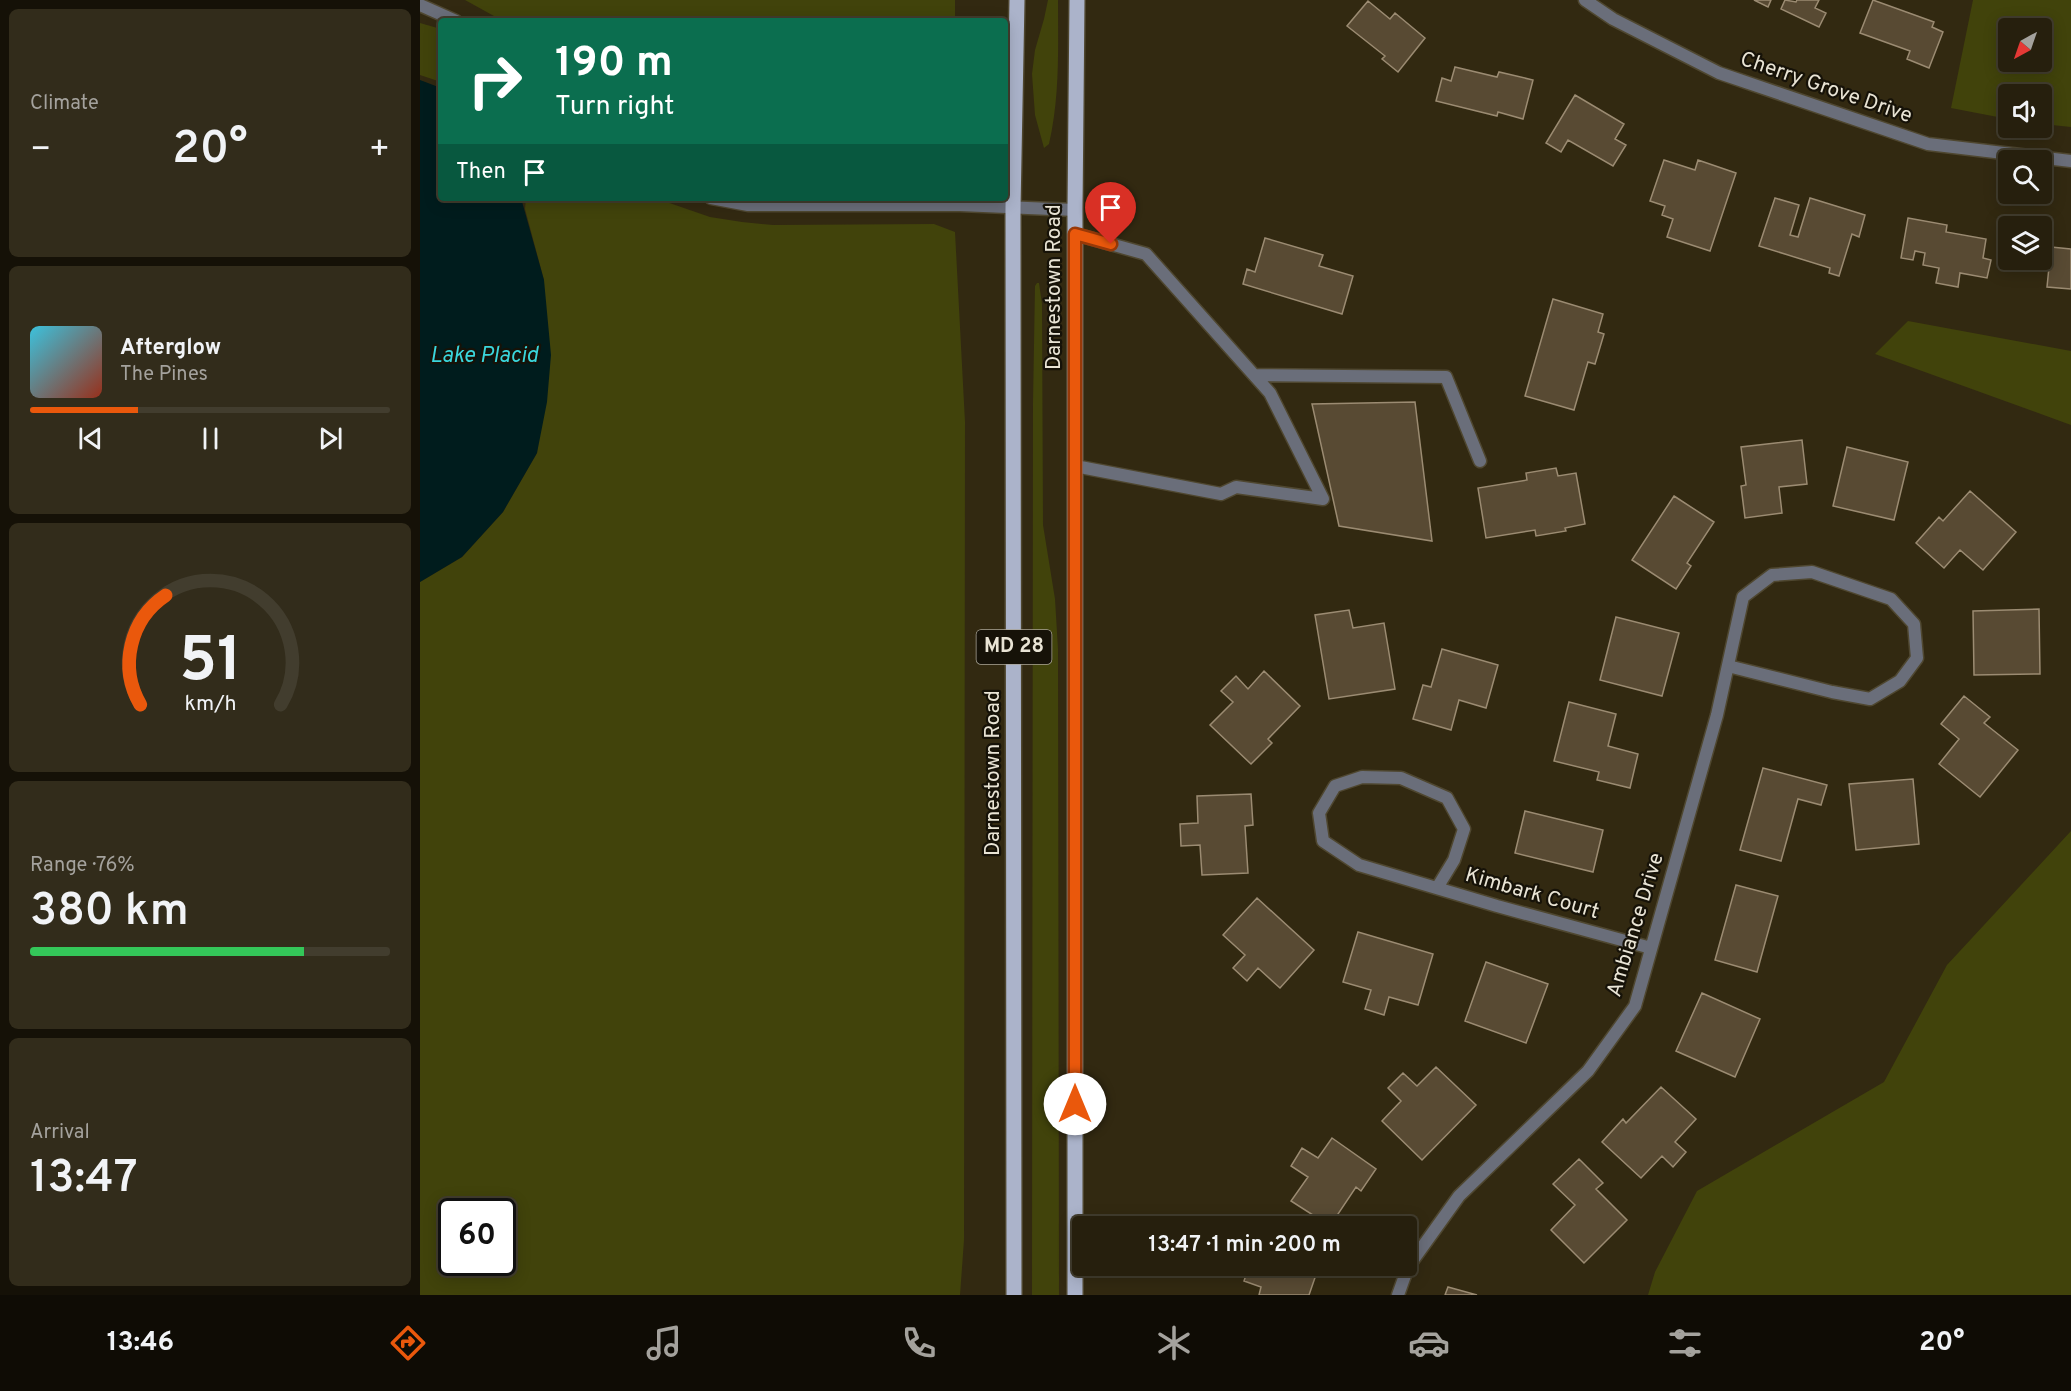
<!DOCTYPE html>
<html lang="en">
<head>
<meta charset="utf-8">
<style>
	:root { --surface:#261f0d; --page:#322c1b; --text:#f1f3f6; --muted:#a4a29d; --line:#423d2e; --accent:#ea580c }
	body { margin:0; font-family:Overpass,sans-serif; background:var(--page); color:var(--text); height:100vh; display:flex; flex-direction:column; font-size:22px; white-space:nowrap }
	* { box-sizing:border-box; margin:0 }
	p { font-size:20px; color:var(--muted) }
	.icon { flex:none; width:33px; height:33px; fill:none; stroke:currentColor; stroke-width:2; stroke-linecap:round; stroke-linejoin:round }
	.map { position:relative; flex:1; overflow:hidden }
	.drawer { display:flex; flex-direction:column; gap:9px; padding:9px; background:#151107; width:420px }
	.drawer>* { flex:none }
	.top-card { position:absolute; left:18px; top:18px; width:570px; height:183px; border-radius:6px; box-shadow:0 3px 15px #0003,0 0 0 2px var(--line); background:#0b6e4f; color:#fff; overflow:hidden }
	.needle { width:39px; rotate:220deg }
	.tools { position:absolute; left:1578px; top:18px; display:grid; gap:12px }
	.tools a { display:grid; place-items:center; width:54px; height:54px; border-radius:6px; background:var(--surface); box-shadow:0 3px 15px #0003,0 0 0 2px var(--line); font-size:30px }
	.speed { position:absolute; left:18px; top:1198px; display:flex; gap:12px; font-size:30px; font-weight:700; text-align:center }
	.speed>* { display:grid; place-content:center; width:78px; height:78px; border-radius:50%; background:var(--surface); box-shadow:0 3px 15px #0003,0 0 0 2px var(--line); line-height:1 }
	.speed .limit { border:3px solid #111; border-radius:9px; background:#fff; color:#111 }
	.pin { position:absolute; display:grid; place-items:center; width:51px; height:51px; color:#fff; margin:-62px -26px; border-radius:50% 50% 50% 0; rotate:-45deg; box-shadow:0 0 6px #0007 }
	.pin .icon { rotate:45deg }
	.me { position:absolute; width:66px; margin:-33px; rotate:0deg; stroke-linejoin:round; filter:drop-shadow(0 0 4px #0008) }
	.turn { display:flex; align-items:center; gap:21px; height:126px; padding:0 18px; font-size:27px }
	.turn .icon { width:78px; height:78px; stroke-width:2.5 }
	.turn b { display:block; font-size:42px; line-height:51px }
	.then { display:flex; align-items:center; height:57px; padding:0 18px; background:#0003; gap:12px; font-size:22px }
	.big { font-size:45px; font-weight:600; line-height:1.1 }
	.drawer .widget { flex:1; display:flex; flex-direction:column; justify-content:center; gap:9px; min-width:0; padding:0 21px; border-radius:9px; background:var(--page) }
	.drawer .dial { align-items:center; gap:0 }
	.dial svg { height:156px; overflow:visible; fill:none; stroke:var(--line); stroke-width:7; stroke-linecap:round; text-anchor:middle }
	.dial text { fill:var(--text); stroke:none }
	.song { display:flex; align-items:center; gap:18px }
	.cover { width:72px; height:72px; border-radius:9px; background:linear-gradient(135deg,hsl(190 70% 55%),hsl(10 70% 35%)) }
	.played { height:6px; border-radius:3px; background:linear-gradient(90deg,var(--accent) 30%,var(--line) 30%) }
	.keys { display:flex; justify-content:space-around; direction:ltr }
	.heat { display:flex; justify-content:space-between; align-items:center; font-size:33px; direction:ltr }
	.charge { height:9px; border-radius:4px; background:linear-gradient(90deg,#34c759 76%,var(--line) 0) }
	.trip { position:absolute; left:652px; top:1216px; width:345px; height:60px; border-radius:6px; background:var(--surface); box-shadow:0 3px 15px #0003,0 0 0 2px var(--line); font-weight:600; line-height:60px; text-align:center }
	.menu { display:flex; height:96px; justify-content:space-around; align-items:center; background:#0f0c05; color:var(--muted) }
	.menu .icon { width:42px; height:42px }
	.menu .current { color:var(--accent) }
	.menu b { font-size:27px; color:var(--text) }
	main { display:flex; flex:1; min-height:0 }
	.map>svg:first-child { display:block }
</style>
</head>
<body>
<main>
<section class="drawer">
<div class="widget"><p>Climate</p>
<div class="heat"><a>−</a><b class="big">20°</b><a>+</a></div>
</div>
<div class="widget">
<div class="song"><i class="cover"></i><div><b>Afterglow</b><p>The Pines</p></div></div>
<div class="played"></div>
<div class="keys"><svg class="icon" aria-label="previous" viewBox="0 0 24 24"><path d="M18 5L8 12l10 7zM5 5v14"/></svg><svg class="icon" aria-label="pause" viewBox="0 0 24 24"><path d="M8 5v14M16 5v14"/></svg><svg class="icon" aria-label="next" viewBox="0 0 24 24"><path d="M6 5l10 7-10 7zM19 5v14"/></svg></div>
</div>
<div class="widget dial"><svg viewBox="0 0 100 80">
<path d="M14 69A42 42 0 1 1 86 69"/>
<path d="M14 69A42 42 0 0 1 27 13" stroke="#ea580c"/>
<text x="50" y="56" font-size="32" font-weight="700">51</text>
<text x="50" y="72" font-size="11">km/h</text>
</svg></div>
<div class="widget"><p>Range · 76%</p><b class="big">380 km</b><div class="charge"></div></div>
<div class="widget"><p>Arrival</p><b class="big">13:47</b></div>
</section>
<div class="map">
<svg width="1651" height="1295" viewBox="0 0 1651 1295">
	<rect width="100%" height="100%" fill="#322911"/>
	<!-- green -->
	<path fill="#41430b" fill-rule="evenodd" d="M45,0H535V21H83Z
		M628,0H638C638,49 640,96 629,144L624,148L615,115L612,74L615,50L624,19Z
		M1553,0H1651V127L1622,124V94H1588V119L1531,108ZM1588,28H1622V62H1588Z
		M0,23L21,29V82L0,75Z
		M106,198H235L290,217L322,222L353,225L514,224L535,232L545,422L544,1240L540,1295H0V582L42,557L83,512L117,453L124,280L105,209ZM32,1212H82V1263H32Z
		M617,283H619L622,304L623,525L635,599L638,649L639,1295H612L613,403L615,286Z
		M1488,321L1651,351V425L1455,354Z
		M1651,831V1295H1228L1235,1272L1277,1191L1464,1082L1527,965Z"/>
	<!-- water -->
	<path fill="#001c1d" d="M0,80L21,88V198H101L124,280L131,355L127,402L117,453L83,512L42,557L0,582Z"/>
	<!-- building -->
	<path fill="#584a33" stroke="#9b8b72" stroke-width="1.5" d="M1334,0H1351L1348,7Z
		M1365,0L1376,2L1377,0H1399L1395,8L1406,13L1399,27L1361,9Z
		M1453,0L1514,22L1512,27L1523,32L1509,68L1487,59L1490,51L1440,33Z
		M948,1L970,19L975,13L1005,38L978,72L962,59L965,56L927,26Z
		M1035,67L1077,77L1079,72L1113,80L1103,119L1078,112L1077,116L1016,101L1022,78L1031,81Z
		M1155,95L1204,124L1195,139L1206,145L1193,166L1148,140L1141,152L1126,143Z
		M1244,160L1275,170L1278,160L1316,173L1290,251L1247,237L1253,219L1242,215L1245,206L1230,201Z
		M1355,198L1379,205L1370,235L1378,237L1390,198L1445,215L1439,237L1432,234L1419,276L1409,273L1410,268L1339,246Z
		M1488,218L1527,225L1526,232L1566,239L1563,258L1571,260L1567,278L1540,273L1538,287L1516,283L1519,268L1503,265L1505,253L1495,251L1493,260L1481,258Z
		M845,238L903,255L899,266L933,276L922,314L823,284L827,269L835,272Z
		M1631,247L1651,249V289L1627,287Z
		M1133,299L1183,314L1178,332L1184,334L1175,364L1168,362L1154,410L1105,396Z
		M995,402L1012,541L919,526L892,404Z
		M1382,440L1387,484L1359,487L1362,513L1325,518L1321,486L1326,485L1321,447Z
		M1427,447L1488,462L1474,520L1413,506Z
		M1136,468L1138,476L1156,473L1165,524L1145,528L1146,531L1116,536L1115,530L1066,538L1058,488L1107,480L1106,473Z
		M1550,491L1596,532L1563,570L1540,550L1524,568L1496,543L1519,517L1523,521Z
		M1254,496L1294,522L1267,563L1271,566L1256,589L1212,560Z
		M1619,609L1620,674L1554,675L1553,611Z
		M929,610L933,628L964,623L975,689L909,699L895,615Z
		M1196,617L1259,633L1242,696L1180,680Z
		M1022,649L1078,665L1066,708L1039,700L1031,730L993,719L1003,685L1011,687Z
		M844,671L880,706L848,739L852,743L831,764L790,725L813,702L801,691L816,676L828,689Z
		M1544,696L1570,717L1564,723L1598,750L1560,797L1519,764L1539,739L1521,724Z
		M1149,702L1196,714L1188,746L1218,754L1210,788L1177,780L1179,772L1134,761Z
		M1343,768L1407,785L1401,805L1378,799L1361,861L1320,850Z
		M1493,779L1499,844L1436,850L1429,784Z
		M831,794L833,825L825,826L828,873L782,875L780,845L761,846L760,824L778,823L777,796Z
		M1105,811L1183,830L1173,872L1095,853Z
		M1316,885L1358,896L1337,972L1295,960Z
		M837,898L894,950L860,988L838,968L827,981L813,968L825,955L803,935Z
		M938,932L1013,954L998,1005L969,997L964,1015L945,1009L951,990L923,982Z
		M1066,962L1128,984L1106,1043L1045,1021Z
		M1282,993L1340,1019L1315,1077L1256,1051Z
		M1016,1067L1056,1105L1002,1160L962,1121L981,1101L968,1088L983,1073L997,1086Z
		M1241,1087L1276,1119L1255,1142L1266,1152L1253,1167L1242,1156L1221,1178L1182,1142L1203,1119L1206,1123Z
		M912,1138L956,1169L941,1191L936,1187L910,1226L871,1201L888,1177L871,1166L882,1148L898,1158Z
		M1159,1159L1183,1183L1176,1189L1207,1220L1164,1263L1131,1230L1155,1205L1133,1184Z
		M829,1266L848,1267L899,1266L889,1295H839L841,1287L824,1281Z
		M1028,1287L1057,1295H1025Z"/>
	<g fill="none" stroke-linecap="round" stroke-linejoin="round">
		<!-- lane casing -->
		<g stroke="#4f4730" stroke-width="15">
			<path id="lane" d="M834,375L1026,377L1060,461
				M655,466L801,494L816,487L903,499L850,393L726,254L655,234"/>
		</g>
		<!-- street casing -->
		<g stroke="#4f4730" stroke-width="15">
			<path id="street" d="M1165,0L1193,19L1299,73L1508,144L1651,161
				M0,5L36,21
				M291,198L328,205H540L655,210
				M1017,888L1034,860L1044,829L1027,798L981,778L942,777L915,786L899,813L903,841L939,865L1077,906L1231,948
				M978,1295L988,1267L1039,1196L1168,1071L1215,1006L1297,715L1323,597L1352,575L1392,572L1471,599L1494,624L1497,658L1480,681L1450,699L1412,692L1308,666"/>
		</g>
		<!-- primary casing -->
		<g stroke="#4f4730" stroke-width="18">
			<path id="primary" d="M594,1295L593,208L597,0
				M655,1295V210L657,0"/>
		</g>
		<!-- lane -->
		<use href="#lane" stroke="#6a6e7a" stroke-width="12"/>
		<!-- street -->
		<use href="#street" stroke="#6a6e7a" stroke-width="12"/>
		<!-- primary -->
		<use href="#primary" stroke="#abb3ca" stroke-width="15"/>
	</g>
	<g fill="none" stroke-linecap="round" stroke-linejoin="round">
		<!-- route casing -->
		<g stroke="#983908" stroke-width="15">
			<path id="route" d="M655,1104V234L691,244"/>
		</g>
		<!-- route -->
		<use href="#route" stroke="#ea580c" stroke-width="10"/>
	</g>
	<g text-anchor="middle" dominant-baseline="central" stroke-width="4.5" stroke-linejoin="round" paint-order="stroke">
		<!-- shield labels -->
		<rect fill="#161208" stroke="#aaa598" stroke-width="1.5" x="556.5" y="630" width="75" height="34" rx="4.5"/>
		<g font-size="20" font-weight="bold" fill="#e9e4d5">
			<text x="594" y="647">MD 28</text>
		</g>
		<!-- street labels -->
		<g font-size="21" fill="#e9e4d5" stroke="#161208">
			<text transform="translate(1406 88) rotate(19)">Cherry Grove Drive</text>
			<text transform="translate(634 287) rotate(-90)">Darnestown Road</text>
			<text transform="translate(573 773) rotate(-90)">Darnestown Road</text>
			<text transform="translate(1112 894) rotate(16)">Kimbark Court</text>
			<text transform="translate(1216 925) rotate(-73)">Ambiance Drive</text>
		</g>
		<!-- water labels -->
		<g font-size="22" font-style="italic" fill="#3ad6dc" stroke="#161208">
			<text x="64" y="356">Lake Placid</text>
		</g>
	</g>
</svg>
<div class="tools">
<a><svg class="needle" viewBox="-14 -14 28 28"><path d="M0-13l5 13h-10z" fill="#e53935"/><path d="M0 13l5-13h-10z" fill="#a4a29d"/></svg></a>
<a><svg class="icon" aria-label="sound" viewBox="0 0 24 24"><path d="M4 9h4l5-4v14l-5-4H4zM17 9q2 3 0 6"/></svg></a>
<a><svg class="icon" aria-label="search" viewBox="0 0 24 24"><circle cx="10" cy="10" r="6"/><path d="M15 15l6 6"/></svg></a>
<a><svg class="icon" aria-label="layers" viewBox="0 0 24 24"><path d="M12 4l9 5-9 5-9-5zM3 14l9 5 9-5"/></svg></a>
</div>
<div class="speed"><div class="limit">60</div></div>
<div class="pin" style="left:691px;top:244px;background:#d93025"><svg class="icon" aria-label="arrive" viewBox="0 0 24 24"><path d="M6 21V4h12l-3 4 3 4H6"/></svg></div>
<svg class="me" style="left:655px;top:1104px" viewBox="-20 -20 40 40"><circle r="19" fill="#fff"/><path d="M0-13L10 11 0 6-10 11z" fill="#ea580c"/></svg>
<div class="trip">13:47 · 1 min · 200 m</div>
<div class="top-card">
<div class="turn"><svg class="icon" aria-label="right" viewBox="0 0 24 24"><path d="M7 20v-9h11M14 6l5 5-5 5"/></svg><div><b>190 m</b>Turn right</div></div>
<div class="then">Then<svg class="icon" aria-label="arrive" viewBox="0 0 24 24"><path d="M6 21V4h12l-3 4 3 4H6"/></svg></div>
</div>
</div>
</main>
<nav class="menu">
<b>13:46</b>
<svg class="icon current" aria-label="directions" viewBox="0 0 24 24"><path d="M12 3l9 9-9 9-9-9zM9 14v-3h6M13 9l2 2-2 2"/></svg>
<svg class="icon" aria-label="music" viewBox="0 0 24 24"><path d="M9 18V5l10-2v13"/><circle cx="6" cy="18" r="3"/><circle cx="16" cy="16" r="3"/></svg>
<svg class="icon" aria-label="phone" viewBox="0 0 24 24"><path d="M5 4h4l2 5-3 2q2 4 5 5l2-3 5 2v4C11 20 4 13 5 4z"/></svg>
<svg class="icon" aria-label="climate" viewBox="0 0 24 24"><path d="M12 3v18M4 7l16 10M4 17L20 7"/></svg>
<svg class="icon" aria-label="car" viewBox="0 0 24 24"><path d="M5 17H2v-5l4-1 3-4h7l3 4 3 1v5h-3M9 17h6M6 11h13"/><circle cx="7" cy="17" r="2"/><circle cx="17" cy="17" r="2"/></svg>
<svg class="icon" aria-label="filters" viewBox="0 0 24 24"><path d="M4 7h16M4 17h16"/><circle cx="9" cy="7" r="2"/><circle cx="15" cy="17" r="2"/></svg>
<b>20°</b>
</nav>
</body>
</html>
